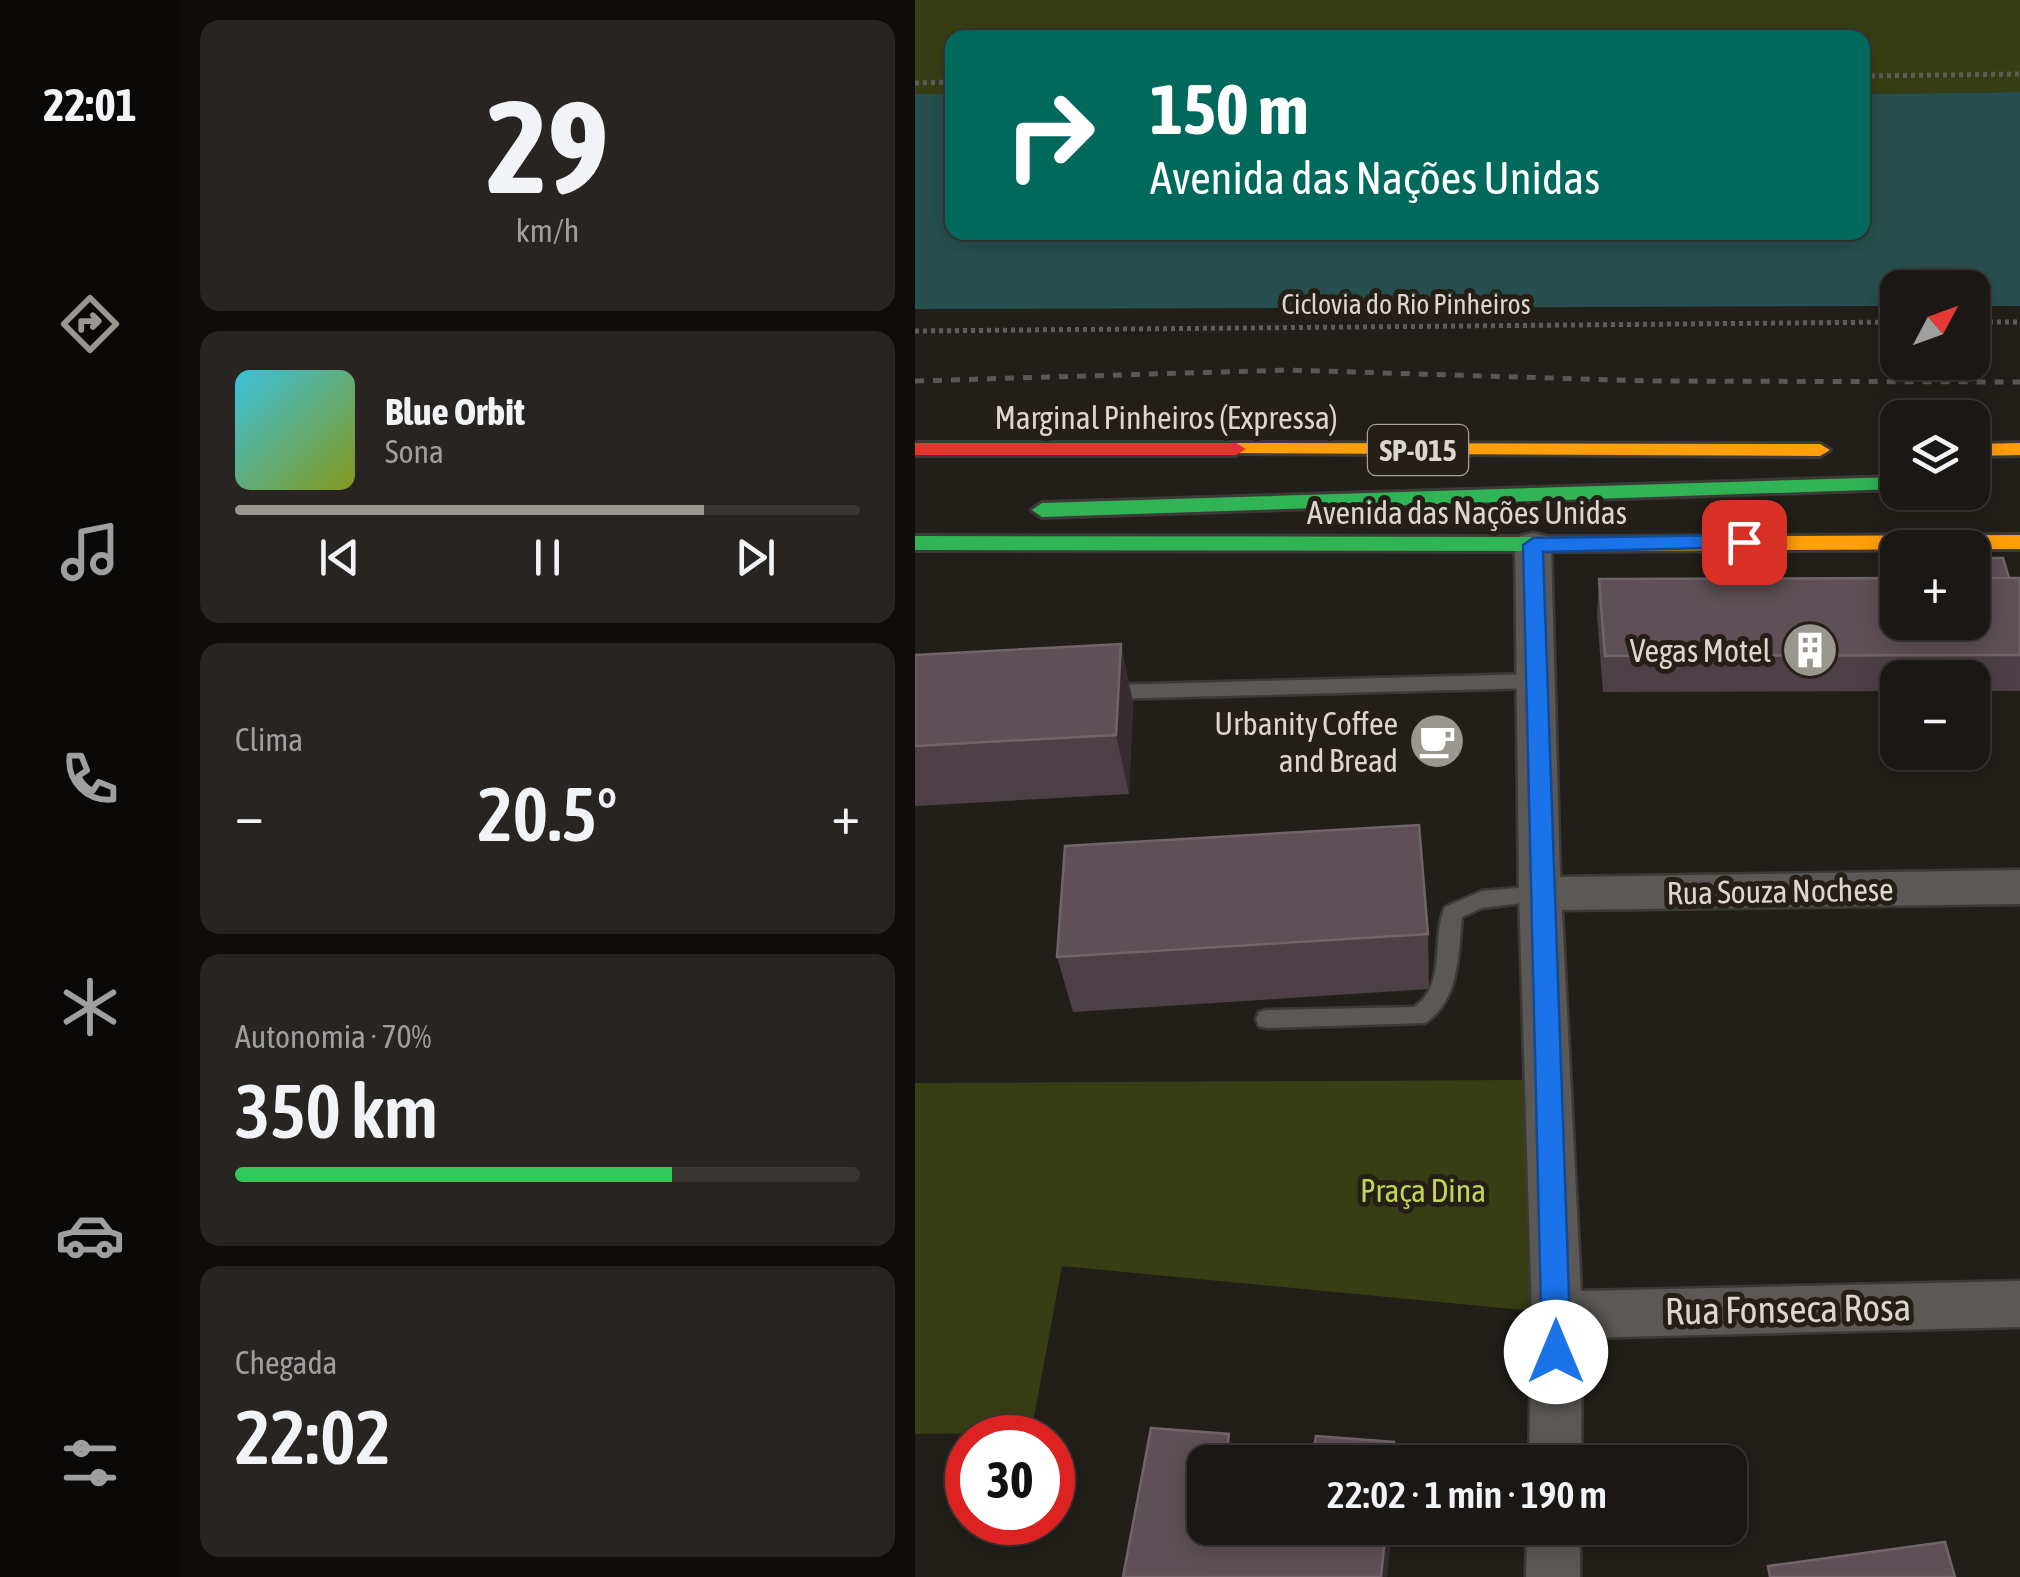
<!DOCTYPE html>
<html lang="pt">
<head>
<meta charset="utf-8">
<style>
	:root { --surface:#1a1714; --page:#272422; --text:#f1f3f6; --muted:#9f9fa0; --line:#383634; --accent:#9a9690 }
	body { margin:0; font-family:"Asap Condensed",sans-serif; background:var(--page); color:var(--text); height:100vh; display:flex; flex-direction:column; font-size:38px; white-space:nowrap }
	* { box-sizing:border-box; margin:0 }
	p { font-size:32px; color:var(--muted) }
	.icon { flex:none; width:55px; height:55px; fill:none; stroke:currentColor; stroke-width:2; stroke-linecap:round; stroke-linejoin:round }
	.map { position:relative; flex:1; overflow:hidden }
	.details { display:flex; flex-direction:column; gap:20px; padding:20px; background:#0e0d0b; width:735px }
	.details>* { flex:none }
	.top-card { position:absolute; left:30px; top:30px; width:925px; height:210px; border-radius:20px; box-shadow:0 5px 25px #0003,0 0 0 2px var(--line); background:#00695c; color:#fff; overflow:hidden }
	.needle { width:65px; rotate:49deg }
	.controls { position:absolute; left:965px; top:270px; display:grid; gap:20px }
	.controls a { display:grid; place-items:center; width:110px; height:110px; border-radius:20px; background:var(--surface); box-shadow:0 5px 25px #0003,0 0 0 2px var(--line); font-size:50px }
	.speed { position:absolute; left:30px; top:1415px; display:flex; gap:20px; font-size:50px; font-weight:700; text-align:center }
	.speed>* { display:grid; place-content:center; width:130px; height:130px; border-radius:50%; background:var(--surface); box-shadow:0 5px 25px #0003,0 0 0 2px var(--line); line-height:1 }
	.speed .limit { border:15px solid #d22; background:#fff; color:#111 }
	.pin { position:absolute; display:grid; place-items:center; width:85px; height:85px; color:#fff; margin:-42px; border-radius:20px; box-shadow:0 5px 15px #0006 }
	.me { position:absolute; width:110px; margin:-55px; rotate:0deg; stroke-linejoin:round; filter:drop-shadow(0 0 8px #0008) }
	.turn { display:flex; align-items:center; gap:35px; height:210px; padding:0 40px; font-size:45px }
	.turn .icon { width:130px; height:130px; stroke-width:2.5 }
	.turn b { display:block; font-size:70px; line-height:85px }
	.big { font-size:75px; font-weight:600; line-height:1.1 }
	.details .tile { flex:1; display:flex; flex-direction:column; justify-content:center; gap:15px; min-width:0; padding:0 35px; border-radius:20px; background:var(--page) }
	.details .dial { align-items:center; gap:0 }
	.dial b { font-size:130px; line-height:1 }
	.song { display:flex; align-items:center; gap:30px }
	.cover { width:120px; height:120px; border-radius:15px; background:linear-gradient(135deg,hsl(190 70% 55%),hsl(70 70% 35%)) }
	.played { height:10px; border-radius:5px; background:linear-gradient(90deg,var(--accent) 75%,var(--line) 75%) }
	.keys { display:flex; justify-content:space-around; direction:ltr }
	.heat { display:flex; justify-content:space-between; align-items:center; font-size:55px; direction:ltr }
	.charge { height:15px; border-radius:8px; background:linear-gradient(90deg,#34c759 70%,var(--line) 0) }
	.trip { position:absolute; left:272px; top:1445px; width:560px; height:100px; border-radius:20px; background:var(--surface); box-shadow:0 5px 25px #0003,0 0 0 2px var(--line); font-weight:600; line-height:100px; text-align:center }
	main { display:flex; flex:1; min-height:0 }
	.tab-bar { display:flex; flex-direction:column; width:180px; justify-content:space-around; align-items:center; background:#0a0908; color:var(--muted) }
	.tab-bar .icon { width:70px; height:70px }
	.tab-bar .selected { color:var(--accent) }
	.tab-bar b { font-size:45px; color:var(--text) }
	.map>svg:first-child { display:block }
</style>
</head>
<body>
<main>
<nav class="tab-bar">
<b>22:01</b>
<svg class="icon selected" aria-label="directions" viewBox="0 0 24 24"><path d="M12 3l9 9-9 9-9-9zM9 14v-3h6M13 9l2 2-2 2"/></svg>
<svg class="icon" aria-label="music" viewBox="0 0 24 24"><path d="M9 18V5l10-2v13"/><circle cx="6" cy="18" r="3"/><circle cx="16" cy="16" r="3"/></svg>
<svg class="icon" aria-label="phone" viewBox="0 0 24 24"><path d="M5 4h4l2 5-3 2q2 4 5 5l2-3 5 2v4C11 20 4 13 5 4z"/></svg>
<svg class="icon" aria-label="climate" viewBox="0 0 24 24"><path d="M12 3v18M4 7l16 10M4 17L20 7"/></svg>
<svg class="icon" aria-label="car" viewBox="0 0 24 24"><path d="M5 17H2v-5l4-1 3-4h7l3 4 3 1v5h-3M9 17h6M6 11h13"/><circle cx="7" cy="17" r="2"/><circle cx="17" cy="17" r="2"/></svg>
<svg class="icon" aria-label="filters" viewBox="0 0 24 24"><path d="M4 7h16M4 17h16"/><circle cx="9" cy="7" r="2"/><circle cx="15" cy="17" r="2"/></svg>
</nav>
<section class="details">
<div class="tile dial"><b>29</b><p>km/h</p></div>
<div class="tile">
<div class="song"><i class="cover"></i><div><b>Blue Orbit</b><p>Sona</p></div></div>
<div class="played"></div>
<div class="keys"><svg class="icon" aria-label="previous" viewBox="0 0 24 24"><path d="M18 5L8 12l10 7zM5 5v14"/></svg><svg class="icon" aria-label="pause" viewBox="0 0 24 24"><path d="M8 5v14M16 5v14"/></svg><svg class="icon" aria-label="next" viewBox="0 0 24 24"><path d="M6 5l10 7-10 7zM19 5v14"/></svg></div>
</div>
<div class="tile"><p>Clima</p>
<div class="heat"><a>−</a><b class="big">20.5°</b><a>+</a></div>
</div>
<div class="tile"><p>Autonomia · 70%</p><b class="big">350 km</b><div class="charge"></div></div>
<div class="tile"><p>Chegada</p><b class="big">22:02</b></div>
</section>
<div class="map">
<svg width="1105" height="1577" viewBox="0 0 1105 1577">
	<rect width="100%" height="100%" fill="#221f1a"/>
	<!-- green -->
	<path fill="#383e13" d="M0,0H1105V92L948,94V38H38L37,94H0Z
		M617,1080L620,1311L147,1266L116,1433L0,1434V1083Z"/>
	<!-- water -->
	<path fill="#284f4f" d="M1105,92V306H1058V288H982V306L0,309V94H37L38,232H948V94Z"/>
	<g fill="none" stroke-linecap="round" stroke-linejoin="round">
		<!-- lane casing -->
		<g stroke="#3c3a36" stroke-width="5">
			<path id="lane" d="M620,674L630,681L620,688L193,699L183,692L193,685Z
				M625,886L632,888L635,894L632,900L567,908L547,917C543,954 545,1000 510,1023L352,1028L344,1026L341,1019L344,1012L352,1010L499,1007C532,986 516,938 530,907L567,891Z"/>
		</g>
		<!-- street casing -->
		<g stroke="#3c3a36" stroke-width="5">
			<path id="street" d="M618,533L631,536L636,545L645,877L1105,870V904L647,910L666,1291L1105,1281V1327L667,1338L666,1462H614L617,1315L604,894L600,545L605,536Z
				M612,1528H665V1577H611Z"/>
		</g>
		<!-- fast casing -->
		<g stroke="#3c3a36" stroke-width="6">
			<path id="fast" d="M982,477V489L127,517L117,510L127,503Z
				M0,536L672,537L682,544L672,551L0,550Z"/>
		</g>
		<!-- slow casing -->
		<g stroke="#3c3a36" stroke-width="6">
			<path id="slow" d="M321,443L905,444L915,450L905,456L314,453V445Z
				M1105,443V455L1058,456V444Z
				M1105,535V549L672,551L662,544L672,537Z"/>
		</g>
		<!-- jam casing -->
		<g stroke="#3c3a36" stroke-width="6">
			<path id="jam" d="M0,443H321L331,449L321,455H0Z"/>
		</g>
		<!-- path -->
		<path stroke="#5f5c59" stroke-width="5" stroke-dasharray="4 4" stroke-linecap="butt" d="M948,76L1105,74
			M0,83L38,82
			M1058,322H1105
			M0,331L982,322"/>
		<!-- lane -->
		<use href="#lane" fill="#5b5855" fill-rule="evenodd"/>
		<!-- street -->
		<use href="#street" fill="#5b5855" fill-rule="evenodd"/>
		<!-- fast -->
		<use href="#fast" fill="#30b455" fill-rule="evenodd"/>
		<!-- slow -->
		<use href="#slow" fill="#ff9f0a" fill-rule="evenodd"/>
		<!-- jam -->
		<use href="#jam" fill="#e5322d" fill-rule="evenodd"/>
		<!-- rail -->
		<path stroke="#5a5855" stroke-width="5" stroke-dasharray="9 9" stroke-linecap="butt" d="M0,381L373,370L733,381L1105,382"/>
	</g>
	<!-- wall -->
	<path fill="#4e4047" d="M1105,578V691H1058V678H982V691L688,692L682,615L684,579Z
		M206,644L218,703L214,794L0,806V655Z
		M513,934L514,989L158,1012L142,957Z"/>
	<!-- shaded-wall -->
	<path fill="#362c2f" d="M206,644L218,703L214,794L201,735Z
		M314,1434L321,1462H310Z
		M471,1528H477L472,1577H466Z"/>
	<!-- building -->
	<path fill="#5e5056" stroke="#716569" stroke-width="2.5" d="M1058,558H1088L1094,578H1058Z
		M982,578V622H1058V578H1105V655L690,656L684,579Z
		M206,644L201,735L0,746V655Z
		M504,825L513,934L142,957L150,846Z
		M236,1428L314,1434L310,1462H290V1528H471L466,1577H208Z
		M401,1436L479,1442L477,1462H397Z
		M1030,1542L1040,1577H855L853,1566Z"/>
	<!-- route -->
	<path fill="#1a73e8" stroke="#114b97" stroke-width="2.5" d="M829,535L839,542L836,547L628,552L656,1352L651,1361L641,1365L631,1361L627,1352L608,545L618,538Z"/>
	<!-- icons -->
	<defs>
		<g id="building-disc" transform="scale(2.875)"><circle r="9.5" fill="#9a9690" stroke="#261f17"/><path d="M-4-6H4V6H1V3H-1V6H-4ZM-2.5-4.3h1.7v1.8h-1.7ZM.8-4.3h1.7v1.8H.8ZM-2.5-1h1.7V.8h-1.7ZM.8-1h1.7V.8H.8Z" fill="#fff"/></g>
		<g id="cafe-disc" transform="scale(2.875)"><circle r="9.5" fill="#9a9690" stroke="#261f17"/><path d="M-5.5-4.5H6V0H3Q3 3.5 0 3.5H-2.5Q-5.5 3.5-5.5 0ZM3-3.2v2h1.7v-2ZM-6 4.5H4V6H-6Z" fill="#fff"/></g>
	</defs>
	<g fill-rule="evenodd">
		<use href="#building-disc" x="895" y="650"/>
		<use href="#cafe-disc" x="522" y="741"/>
	</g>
	<g text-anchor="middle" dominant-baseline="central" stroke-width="10" stroke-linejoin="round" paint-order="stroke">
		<!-- far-street labels -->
		<g font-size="28" fill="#dad6d0" stroke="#261f17">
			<text x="491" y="304">Ciclovia do Rio Pinheiros</text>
		</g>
		<!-- shield labels -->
		<rect fill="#261f17" stroke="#a49f98" stroke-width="2.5" x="453" y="425" width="100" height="50" rx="8"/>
		<g font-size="30" font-weight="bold" fill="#dad6d0">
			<text x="503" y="450">SP-015</text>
		</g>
		<!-- street labels -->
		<g font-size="32" fill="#dad6d0" stroke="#261f17">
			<text x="251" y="417">Marginal Pinheiros (Expressa)</text>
			<text x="552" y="512">Avenida das Nações Unidas</text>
			<text transform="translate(865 891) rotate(-1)">Rua Souza Nochese</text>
		</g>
		<!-- poi labels -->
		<g font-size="32" fill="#dad6d0" stroke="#261f17" text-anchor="end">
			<text x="856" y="650">Vegas Motel</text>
			<text x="483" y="723">Urbanity Coffee<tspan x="483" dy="37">and Bread</tspan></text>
		</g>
		<!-- park labels -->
		<g font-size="32" fill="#c0d457" stroke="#261f17">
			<text x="508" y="1190">Praça Dina</text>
		</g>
		<!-- near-street labels -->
		<g font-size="38" fill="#dad6d0" stroke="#261f17">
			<text transform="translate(873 1309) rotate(-1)">Rua Fonseca Rosa</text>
		</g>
	</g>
</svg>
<div class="controls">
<a><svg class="needle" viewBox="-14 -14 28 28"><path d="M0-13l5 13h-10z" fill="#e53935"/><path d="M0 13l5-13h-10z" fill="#9f9fa0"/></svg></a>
<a><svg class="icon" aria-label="layers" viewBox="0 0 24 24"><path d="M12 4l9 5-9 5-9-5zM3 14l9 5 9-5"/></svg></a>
<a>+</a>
<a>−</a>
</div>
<div class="speed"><div class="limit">30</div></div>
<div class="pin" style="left:829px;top:542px;background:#d93025"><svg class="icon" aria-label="arrive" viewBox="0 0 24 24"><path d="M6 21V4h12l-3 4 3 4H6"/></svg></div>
<svg class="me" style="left:641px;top:1352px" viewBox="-20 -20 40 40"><circle r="19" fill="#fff"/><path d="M0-13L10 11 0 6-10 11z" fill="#1a73e8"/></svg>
<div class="trip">22:02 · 1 min · 190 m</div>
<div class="top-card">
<div class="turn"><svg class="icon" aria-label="right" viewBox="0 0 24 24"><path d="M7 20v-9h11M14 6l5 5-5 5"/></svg><div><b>150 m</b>Avenida das Nações Unidas</div></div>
</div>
</div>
</main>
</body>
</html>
